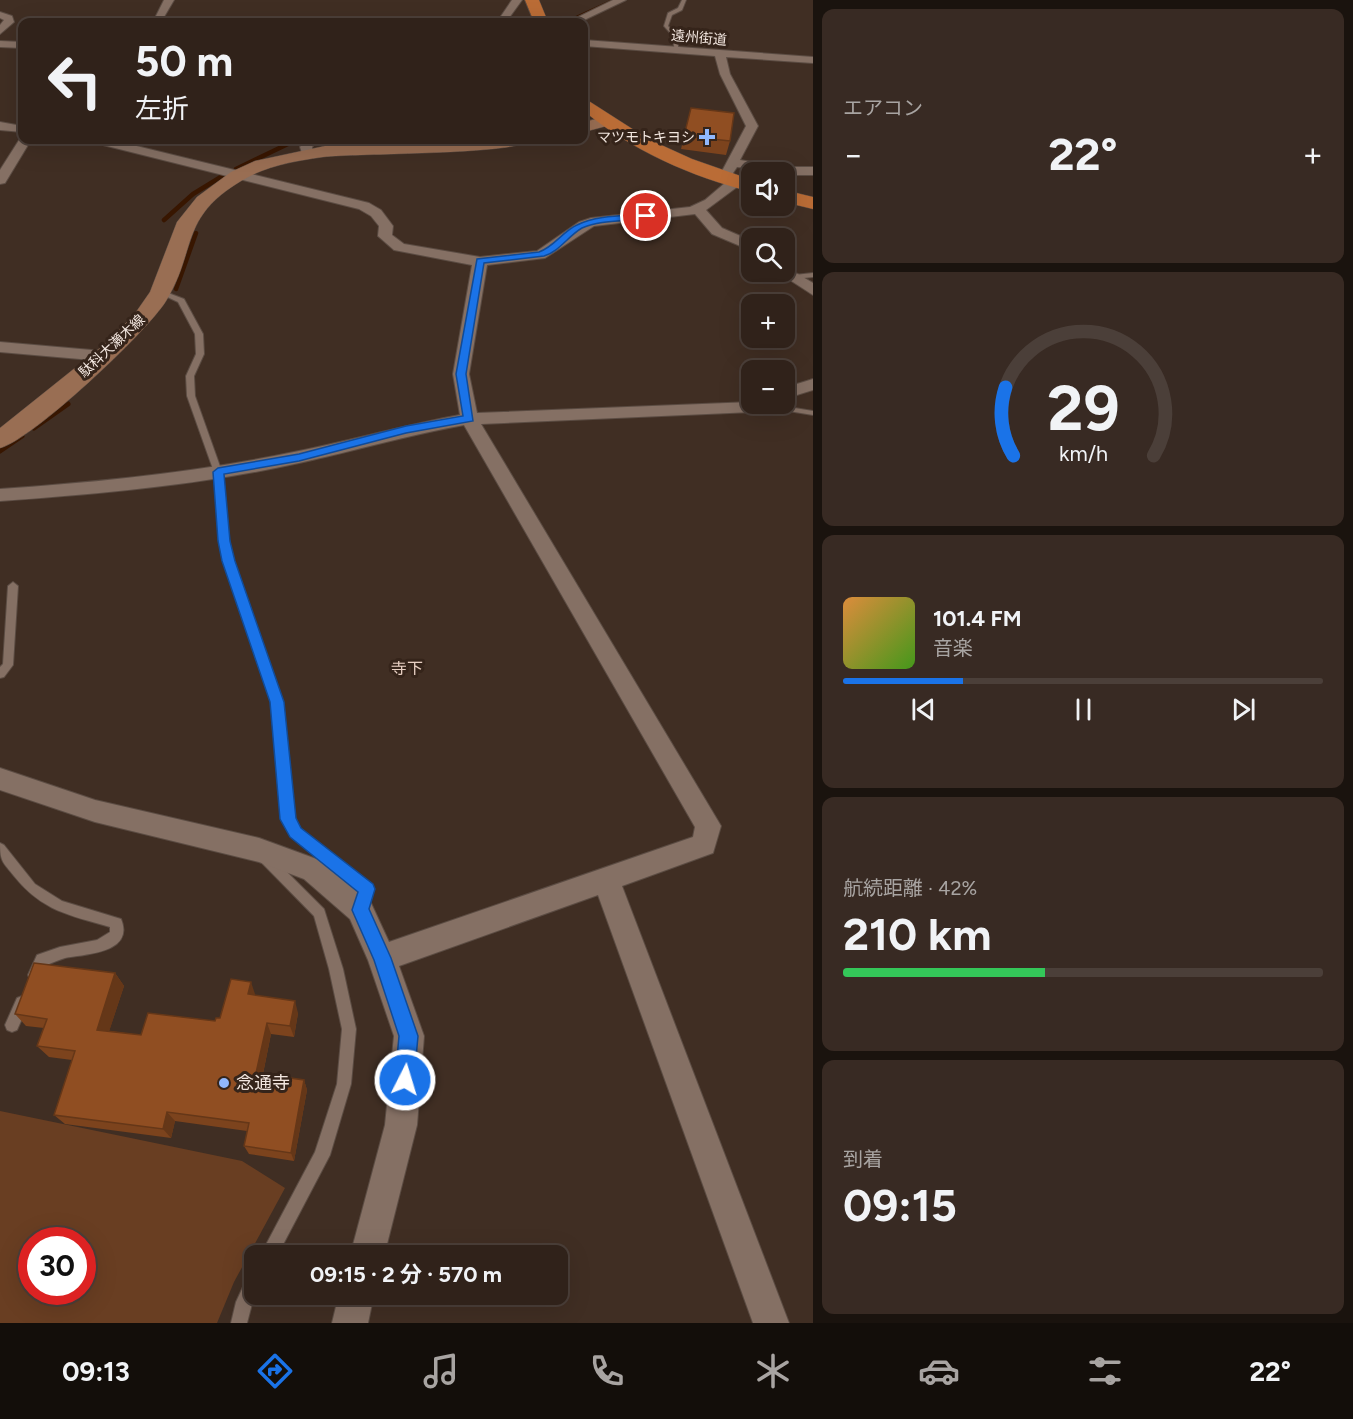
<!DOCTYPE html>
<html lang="ja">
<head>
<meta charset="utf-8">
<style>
	:root { --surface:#30221a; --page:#382a23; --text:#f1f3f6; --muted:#a8a4a2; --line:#4b3f39; --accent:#1a73e8 }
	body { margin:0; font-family:Figtree,"Noto Sans JP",sans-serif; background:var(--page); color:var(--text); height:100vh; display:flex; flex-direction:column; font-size:22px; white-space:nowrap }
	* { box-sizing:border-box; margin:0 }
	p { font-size:20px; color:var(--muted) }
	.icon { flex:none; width:33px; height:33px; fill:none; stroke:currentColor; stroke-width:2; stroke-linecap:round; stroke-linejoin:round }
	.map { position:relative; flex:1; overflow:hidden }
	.sheet { display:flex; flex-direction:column; gap:9px; padding:9px; background:#1a130e; width:540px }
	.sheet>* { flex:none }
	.hud { position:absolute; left:18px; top:18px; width:570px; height:126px; border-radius:12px; box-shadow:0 6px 24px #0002,0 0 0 2px var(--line); background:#30221a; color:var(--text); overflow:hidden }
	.buttons { position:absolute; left:741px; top:162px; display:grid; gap:12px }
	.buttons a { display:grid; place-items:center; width:54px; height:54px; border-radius:12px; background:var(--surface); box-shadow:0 6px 24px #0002,0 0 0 2px var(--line); font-size:30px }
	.speed { position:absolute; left:18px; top:1227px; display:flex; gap:12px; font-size:30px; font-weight:700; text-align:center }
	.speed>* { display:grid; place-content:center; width:78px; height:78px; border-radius:50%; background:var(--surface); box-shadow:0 6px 24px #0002,0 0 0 2px var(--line); line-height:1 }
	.speed .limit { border:9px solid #d22; background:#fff; color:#111 }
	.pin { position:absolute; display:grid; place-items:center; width:51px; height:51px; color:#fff; margin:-26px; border:3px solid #fff; border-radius:50%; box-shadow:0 2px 6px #0007 }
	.me { position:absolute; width:66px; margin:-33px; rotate:5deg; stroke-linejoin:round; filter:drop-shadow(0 0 4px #0008) }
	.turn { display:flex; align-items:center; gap:21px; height:126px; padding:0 18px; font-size:27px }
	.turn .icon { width:78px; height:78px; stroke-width:2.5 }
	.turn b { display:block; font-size:42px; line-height:51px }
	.big { font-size:45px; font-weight:700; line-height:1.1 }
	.sheet .card { flex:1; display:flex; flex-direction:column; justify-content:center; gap:9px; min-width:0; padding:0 21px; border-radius:12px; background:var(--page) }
	.sheet .dial { align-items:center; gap:0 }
	.dial svg { height:156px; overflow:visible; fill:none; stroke:var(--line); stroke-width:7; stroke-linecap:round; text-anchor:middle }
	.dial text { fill:var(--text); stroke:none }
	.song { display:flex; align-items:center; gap:18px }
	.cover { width:72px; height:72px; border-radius:9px; background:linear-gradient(135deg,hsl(30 70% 55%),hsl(100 70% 35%)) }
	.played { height:6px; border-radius:3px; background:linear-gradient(90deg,var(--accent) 25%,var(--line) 25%) }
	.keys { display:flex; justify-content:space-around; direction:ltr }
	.heat { display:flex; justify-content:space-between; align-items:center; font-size:33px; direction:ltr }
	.charge { height:9px; border-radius:4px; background:linear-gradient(90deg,#34c759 42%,var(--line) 0) }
	.trip { position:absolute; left:244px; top:1245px; width:324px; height:60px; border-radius:12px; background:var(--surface); box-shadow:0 6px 24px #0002,0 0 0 2px var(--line); font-weight:700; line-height:60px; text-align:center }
	.menu { display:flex; height:96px; justify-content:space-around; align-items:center; background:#130e0a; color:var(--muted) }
	.menu .icon { width:42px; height:42px }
	.menu .selected { color:var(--accent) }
	.menu b { font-size:27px; color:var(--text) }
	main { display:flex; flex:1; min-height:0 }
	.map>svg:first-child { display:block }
</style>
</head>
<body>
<main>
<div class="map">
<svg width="813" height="1323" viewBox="0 0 813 1323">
	<rect width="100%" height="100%" fill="#402e23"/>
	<!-- green -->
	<path fill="#693e22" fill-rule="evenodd" d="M0,1111L242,1161L285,1188L234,1282L217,1323H0ZM32,1240H82V1292H32Z"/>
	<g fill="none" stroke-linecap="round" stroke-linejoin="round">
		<!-- stream-far2 -->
		<path stroke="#381600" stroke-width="3" d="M566,22L614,0
			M384,140L426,143
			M289,144L297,140"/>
		<!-- stream-far1 -->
		<path stroke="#381600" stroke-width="4.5" d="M416,142L426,143
			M236,169L292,142
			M164,220L193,194L224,175
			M176,289L196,233"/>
		<!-- stream -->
		<path stroke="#381600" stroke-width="5" d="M34,428L68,404
			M0,451L22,436"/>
		<!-- service casing -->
		<g stroke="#5b4c43" stroke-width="2">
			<path id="service" d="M682,0H686L682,10L672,15L668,26L676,35L679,51L677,52L675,51L672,35L664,26L668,13L678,8Z
				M813,273V277L794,279L791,277L794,275Z
				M159,291H163L184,299L203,334L204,354L194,376L195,396L222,472L229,541L233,561L282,702L294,818L299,828L371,885L373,889L365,913L360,915L355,913L354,909L360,891L291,836L282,819L272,702L223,561L219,541L214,472L187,396L186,376L196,354L195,334L178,302L159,293Z
				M770,404L813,411V415L770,408Z
				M13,582L18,586L13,665L4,677L0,678V667L3,664L8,586Z
				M0,843L4,845L35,884L62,901L121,919C135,953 86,954 65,958C59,960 53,962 47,965L40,980L35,982L30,980L28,975L37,955L60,947L97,940L110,932V927C69,915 42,911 14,876C3,862 0,862 0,843Z
				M265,852L269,854L324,909L343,969L356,1029L351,1084L330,1155L277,1256H260L315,1152L337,1084L342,1029L329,969L314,916L261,862L259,858L261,854Z
				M22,996L27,998L29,1003L17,1030L12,1032L7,1030L5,1025L17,998Z
				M255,1272V1294H256L252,1304L247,1323H231L236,1302L249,1274Z"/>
		</g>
		<!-- minor casing -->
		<g stroke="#5b4c43" stroke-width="2">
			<path id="minor" d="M164,0H174L161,22H153Z
				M512,0H522L506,22H497Z
				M613,0H626L580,22H568Z
				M0,12L12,16L14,22L0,34V25L4,20L0,18Z
				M584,40L813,57V63L726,57L730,74L758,126L740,160L782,167H813V175H784V172L737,167L733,173L738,184L737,187L706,210L722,228L752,241V251L712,234L695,214L594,226L545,258L487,265L469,374L477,413L752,402L784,404L779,410L773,411L481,424L721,826L713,853L622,886L789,1323H753L598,895L399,966L424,1036L417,1125L384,1256H350L385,1125L394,1036L368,960L350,919L304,879L259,862L95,822L0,790V768L95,800L259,838L322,861L370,901L389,942L693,837L695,827L464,425C408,435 354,451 299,463C200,485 101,494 0,501V489C100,482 200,472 299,451C353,440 405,425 460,415L453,374L472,265L394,250L378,236L379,226L371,216L359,209L95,143L93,140H112L369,203L381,210L393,226L392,235L404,244L480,257L537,251L579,222L591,218L690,207L705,200L725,183L721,173L746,126L720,74L715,56L584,46Z
				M0,41L22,42V48L0,47Z
				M0,122L22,126V132L0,130Z
				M21,137L31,140L5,183L0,184V170Z
				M306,140H318L312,147L313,153L307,157L303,156L300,147Z
				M784,266L813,283V295L779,273L784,272Z
				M0,342L103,351L111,356L103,361L0,352Z
				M813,379V390L784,399V388Z
				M339,1294H374L368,1323H332Z"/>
		</g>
		<!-- secondary casing -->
		<g stroke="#5b4c43" stroke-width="1">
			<path id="secondary" d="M608,116L616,121L614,124L584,132V122Z
				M484,140H530C519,155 353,153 323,157C295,161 265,166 241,181C179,218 197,250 166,301C147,332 32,440 0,448V428L105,344L134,315L150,292L177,222L197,197L231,172L255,161L325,146Z"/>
		</g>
		<!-- trunk casing -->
		<g stroke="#5b4c43" stroke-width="1">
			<path id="trunk" d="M525,0H539L548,22H534Z
				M584,98L648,139L692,159L752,180V192C692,177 631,150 584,111Z
				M784,190L813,197V209L784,202Z"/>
		</g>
		<!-- service -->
		<use href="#service" fill="#857064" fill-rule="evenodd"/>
		<!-- minor -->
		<use href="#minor" fill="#857064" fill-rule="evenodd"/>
		<!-- secondary -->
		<use href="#secondary" fill="#996e53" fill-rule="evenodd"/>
		<!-- trunk -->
		<use href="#trunk" fill="#ba6c36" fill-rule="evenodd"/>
	</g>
	<!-- wall -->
	<path fill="#7c431d" d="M691,108L730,141L726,155L681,149Z
		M115,973L124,986L109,1031L141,1035L215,1021L255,994V995L298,1013L294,1037L271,1034L263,1074L304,1080L307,1090L294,1161L249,1154L244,1146L247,1131L175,1121L171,1138L65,1124L54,1115L72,1060L49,1057L37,1046L44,1028L26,1026L15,1014Z"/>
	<!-- shaded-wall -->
	<path fill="#653718" d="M115,973L124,986L106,1041L97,1030Z
		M251,982L255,994L253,1006L248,994Z
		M295,1001L298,1013L294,1037L290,1026Z
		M267,1023L271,1034L261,1083L256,1073Z
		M304,1080L307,1090L294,1161L291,1153Z
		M167,1112L175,1121L171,1138L163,1129Z"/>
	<!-- building -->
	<path fill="#904e22" stroke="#653718" stroke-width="1.5" d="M691,108L734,113L730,141L684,136Z
		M34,963L115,973L97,1030L141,1035L148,1013L215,1021L216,1018H220L231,979L251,982L248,994L295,1001L290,1026L267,1023L256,1073L304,1080L291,1153L244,1146L249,1123L167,1112L163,1129L54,1115L75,1051L37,1046L47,1019L15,1014Z"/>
	<!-- route -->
	<path fill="#1a73e8" stroke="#114b97" stroke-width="1.5" d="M646,214L649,218C628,222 602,219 582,228C568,236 560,251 544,256L484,263L466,374L473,421L406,433L299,461L224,474L230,541L235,561L284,702L296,818L301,828L373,884L375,889L369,909L391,958L418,1036L414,1080L411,1087L405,1090L398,1087L395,1080L399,1036L374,960L352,910L358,892L290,837L280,819L270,702L222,561L218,541L213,472L218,468L299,454L406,426L463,416L456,374L477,259L539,252C554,247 563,231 577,225C597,215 624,216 646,214Z"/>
	<!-- markers -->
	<g fill="#91b8fd" stroke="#35241a" stroke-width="2">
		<path d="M704 128h6v6h6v6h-6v6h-6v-6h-6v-6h6z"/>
		<circle cx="224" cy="1083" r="6"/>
	</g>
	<g text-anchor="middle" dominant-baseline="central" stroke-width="6" stroke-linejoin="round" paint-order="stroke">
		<!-- far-street labels -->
		<g font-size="14" fill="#f2e6df" stroke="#35241a">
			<text transform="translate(699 38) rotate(5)">遠州街道</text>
			<text transform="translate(112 346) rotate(-43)">駄科大瀬木線</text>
		</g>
		<!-- far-poi labels -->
		<g font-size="14" fill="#f2e6df" stroke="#35241a" text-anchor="end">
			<text x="695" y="137">マツモトキヨシ</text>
		</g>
		<!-- neighbourhood labels -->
		<g font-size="16" fill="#e8d0c3" stroke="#35241a">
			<text x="407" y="668">寺下</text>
		</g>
		<!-- near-poi labels -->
		<g font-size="18" fill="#f2e6df" stroke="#35241a" text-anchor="start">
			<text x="236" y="1083">念通寺</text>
		</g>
	</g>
</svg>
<div class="buttons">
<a><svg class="icon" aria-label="sound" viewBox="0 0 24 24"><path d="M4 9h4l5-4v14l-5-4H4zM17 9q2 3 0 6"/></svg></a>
<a><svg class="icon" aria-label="search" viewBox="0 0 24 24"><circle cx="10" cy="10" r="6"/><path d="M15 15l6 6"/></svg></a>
<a>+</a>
<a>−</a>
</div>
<div class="speed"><div class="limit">30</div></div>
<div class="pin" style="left:646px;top:216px;background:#d93025"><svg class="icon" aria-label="arrive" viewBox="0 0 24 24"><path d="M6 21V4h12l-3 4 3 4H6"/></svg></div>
<svg class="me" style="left:405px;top:1080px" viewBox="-20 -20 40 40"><circle r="17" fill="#1a73e8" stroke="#fff" stroke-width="3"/><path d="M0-11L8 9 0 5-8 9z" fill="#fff"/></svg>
<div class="trip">09:15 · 2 分 · 570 m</div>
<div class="hud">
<div class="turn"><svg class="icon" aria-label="left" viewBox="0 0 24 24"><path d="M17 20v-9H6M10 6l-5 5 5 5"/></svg><div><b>50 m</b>左折</div></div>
</div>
</div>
<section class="sheet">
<div class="card"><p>エアコン</p>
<div class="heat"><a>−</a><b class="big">22°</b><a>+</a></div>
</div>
<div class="card dial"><svg viewBox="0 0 100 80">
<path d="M14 69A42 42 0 1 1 86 69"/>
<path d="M14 69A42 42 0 0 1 10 34" stroke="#1a73e8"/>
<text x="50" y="56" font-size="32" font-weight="700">29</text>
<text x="50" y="72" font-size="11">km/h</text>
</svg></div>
<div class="card">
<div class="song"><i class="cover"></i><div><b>101.4 FM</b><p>音楽</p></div></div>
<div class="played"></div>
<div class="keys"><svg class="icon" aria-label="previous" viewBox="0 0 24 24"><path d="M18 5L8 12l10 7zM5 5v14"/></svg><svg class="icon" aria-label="pause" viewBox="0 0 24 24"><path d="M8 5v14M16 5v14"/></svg><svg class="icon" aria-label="next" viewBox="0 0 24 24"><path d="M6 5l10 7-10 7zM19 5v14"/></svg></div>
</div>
<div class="card"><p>航続距離 · 42%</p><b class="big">210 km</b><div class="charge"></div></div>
<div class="card"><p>到着</p><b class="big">09:15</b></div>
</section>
</main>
<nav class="menu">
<b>09:13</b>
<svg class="icon selected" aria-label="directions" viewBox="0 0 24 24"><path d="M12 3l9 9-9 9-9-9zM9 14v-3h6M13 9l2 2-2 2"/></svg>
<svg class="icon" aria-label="music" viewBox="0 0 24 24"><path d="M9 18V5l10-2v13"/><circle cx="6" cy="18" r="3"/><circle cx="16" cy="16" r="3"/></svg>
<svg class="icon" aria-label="phone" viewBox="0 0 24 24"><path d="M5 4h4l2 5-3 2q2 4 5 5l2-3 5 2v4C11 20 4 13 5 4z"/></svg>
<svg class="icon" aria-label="climate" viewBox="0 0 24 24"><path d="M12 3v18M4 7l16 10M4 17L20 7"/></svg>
<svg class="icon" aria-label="car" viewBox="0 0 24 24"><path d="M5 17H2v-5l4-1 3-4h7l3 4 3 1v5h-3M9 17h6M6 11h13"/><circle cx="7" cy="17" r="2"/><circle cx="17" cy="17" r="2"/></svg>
<svg class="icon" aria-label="filters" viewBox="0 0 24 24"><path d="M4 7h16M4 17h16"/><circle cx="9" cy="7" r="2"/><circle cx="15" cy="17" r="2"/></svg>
<b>22°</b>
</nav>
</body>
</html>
